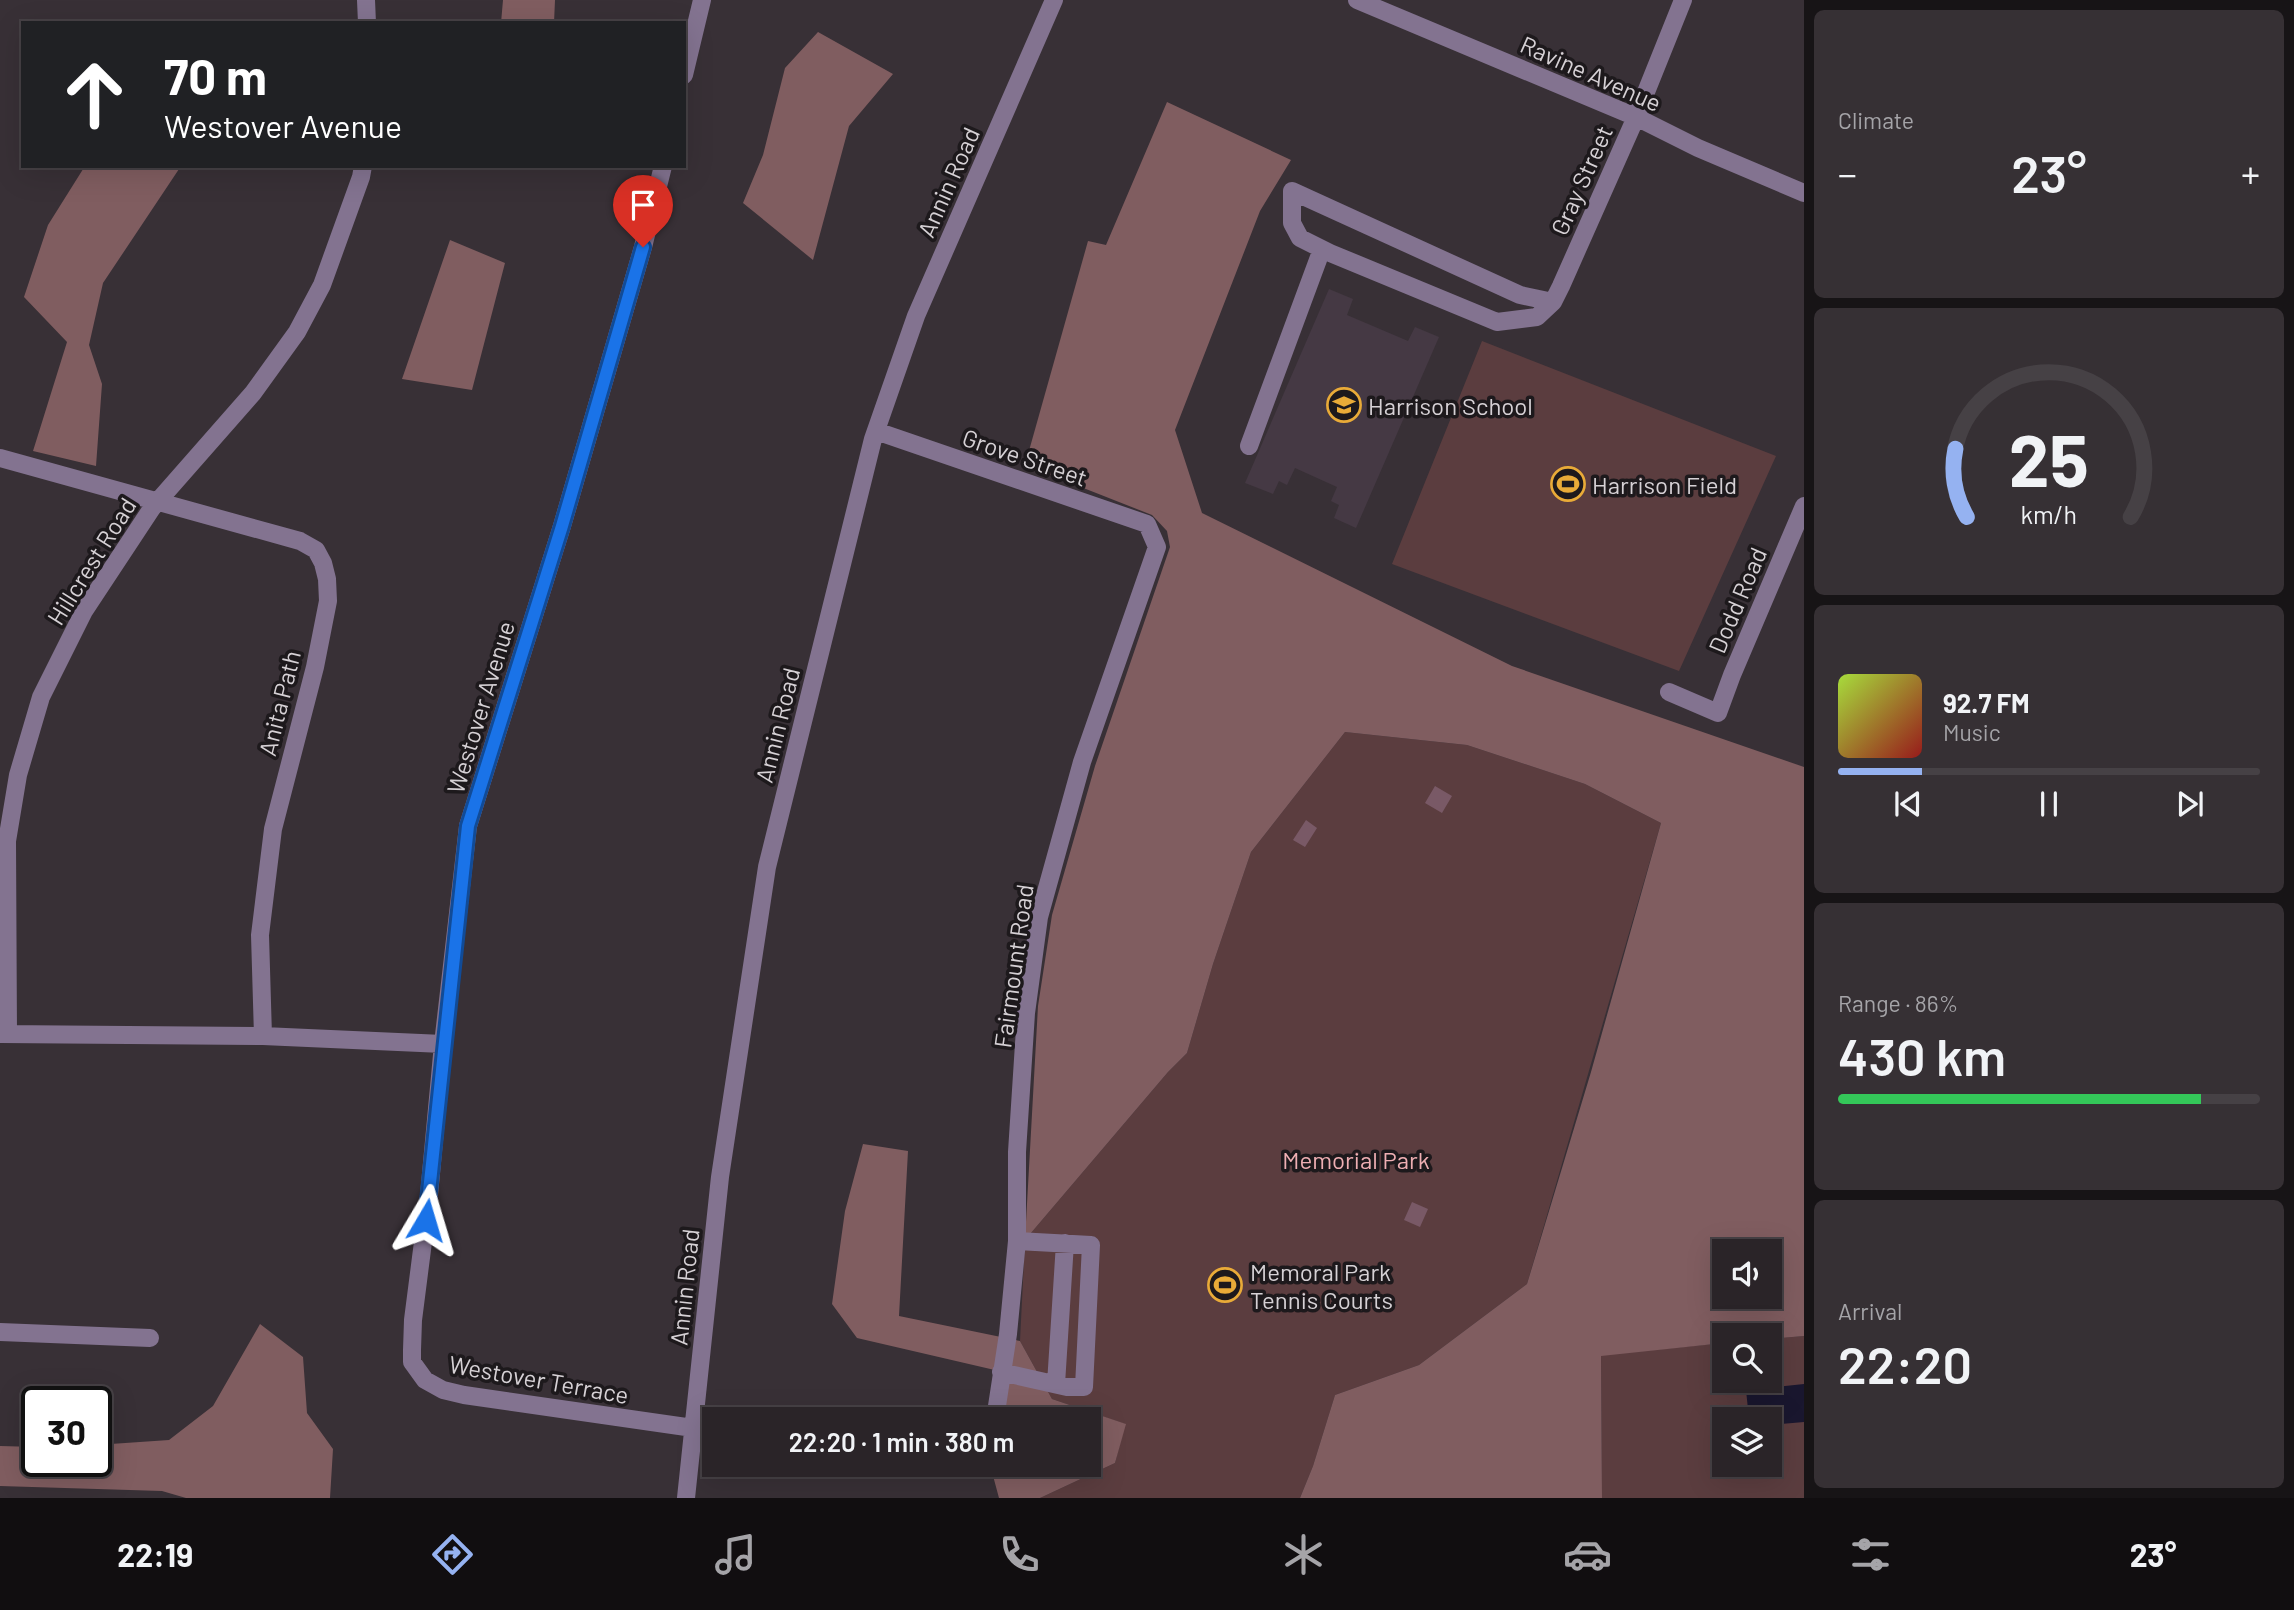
<!DOCTYPE html>
<html lang="en">
<head>
<meta charset="utf-8">
<style>
	:root { --surface:#2a2428; --page:#363034; --text:#f1f3f6; --muted:#a5a4a8; --line:#464145; --accent:#95b2f1 }
	body { margin:0; font-family:Barlow,sans-serif; background:var(--page); color:var(--text); height:100vh; display:flex; flex-direction:column; font-size:26px; white-space:nowrap }
	* { box-sizing:border-box; margin:0 }
	p { font-size:23px; color:var(--muted) }
	.icon { flex:none; width:38px; height:38px; fill:none; stroke:currentColor; stroke-width:2; stroke-linecap:round; stroke-linejoin:round }
	.map { position:relative; flex:1; overflow:hidden }
	.drawer { display:flex; flex-direction:column; gap:10px; padding:10px; background:#171416; width:490px }
	.drawer>* { flex:none }
	.guide { position:absolute; left:21px; top:21px; width:665px; height:147px; border-radius:0px; box-shadow:0 7px 28px #0002,0 0 0 2px var(--line); background:#202124; color:#fff; overflow:hidden }
	.controls { position:absolute; left:1712px; top:1239px; display:grid; gap:14px }
	.controls a { display:grid; place-items:center; width:70px; height:70px; border-radius:0px; background:var(--surface); box-shadow:0 7px 28px #0002,0 0 0 2px var(--line); font-size:35px }
	.speed { position:absolute; left:21px; top:1386px; display:flex; gap:14px; font-size:35px; font-weight:700; text-align:center }
	.speed>* { display:grid; place-content:center; width:91px; height:91px; border-radius:50%; background:var(--surface); box-shadow:0 7px 28px #0002,0 0 0 2px var(--line); line-height:1 }
	.speed .limit { border:4px solid #111; border-radius:10px; background:#fff; color:#111 }
	.pin { position:absolute; display:grid; place-items:center; width:60px; height:60px; color:#fff; margin:-72px -30px; border-radius:50% 50% 50% 0; rotate:-45deg; box-shadow:0 0 7px #0007 }
	.pin .icon { rotate:45deg }
	.me { position:absolute; width:77px; margin:-38px; rotate:7deg; stroke-linejoin:round; filter:drop-shadow(0 0 5px #0008) }
	.turn { display:flex; align-items:center; gap:24px; height:147px; padding:0 28px; font-size:32px }
	.turn .icon { width:91px; height:91px; stroke-width:2.5 }
	.turn b { display:block; font-size:49px; line-height:60px }
	.big { font-size:52px; font-weight:600; line-height:1.1 }
	.drawer .card { flex:1; display:flex; flex-direction:column; justify-content:center; gap:10px; min-width:0; padding:0 24px; border-radius:10px; background:var(--page) }
	.drawer .dial { align-items:center; gap:0 }
	.dial svg { height:182px; overflow:visible; fill:none; stroke:var(--line); stroke-width:7; stroke-linecap:round; text-anchor:middle }
	.dial text { fill:var(--text); stroke:none }
	.song { display:flex; align-items:center; gap:21px }
	.cover { width:84px; height:84px; border-radius:10px; background:linear-gradient(135deg,hsl(80 70% 55%),hsl(0 70% 35%)) }
	.played { height:7px; border-radius:4px; background:linear-gradient(90deg,var(--accent) 20%,var(--line) 20%) }
	.keys { display:flex; justify-content:space-around; direction:ltr }
	.heat { display:flex; justify-content:space-between; align-items:center; font-size:38px; direction:ltr }
	.charge { height:10px; border-radius:5px; background:linear-gradient(90deg,#34c759 86%,var(--line) 0) }
	.trip { position:absolute; left:702px; top:1407px; width:399px; height:70px; border-radius:0px; background:var(--surface); box-shadow:0 7px 28px #0002,0 0 0 2px var(--line); font-weight:600; line-height:70px; text-align:center }
	.menu { display:flex; height:112px; justify-content:space-around; align-items:center; background:#110e10; color:var(--muted) }
	.menu .icon { width:49px; height:49px }
	.menu .selected { color:var(--accent) }
	.menu b { font-size:32px; color:var(--text) }
	main { display:flex; flex:1; min-height:0 }
	.map>svg:first-child { display:block }
</style>
</head>
<body>
<main>
<div class="map">
<svg width="1804" height="1498" viewBox="0 0 1804 1498">
	<rect width="100%" height="100%" fill="#383036"/>
	<!-- built -->
	<path fill="#453944" d="M1329,289L1353,299L1347,315L1408,341L1415,327L1439,337L1356,528L1334,518L1339,505L1331,501L1337,487L1295,468L1287,485L1279,481L1273,494L1245,483Z"/>
	<!-- green -->
	<path fill="#5b3d3f" fill-rule="evenodd" d="M1482,341L1776,456L1679,671L1392,564Z
		M1345,732L1467,745L1585,784L1661,823L1527,1284L1419,1365L1335,1395L1313,1466L1300,1498H1040L1115,1463L1125,1424L1052,1399L1020,1341L1025,1240L1168,1072L1187,1053L1213,964L1251,852Z
		M1804,1336V1498H1602L1601,1355L1724,1343V1381H1769V1339ZM1724,1419H1769V1465H1724Z"/>
	<!-- forest -->
	<path fill="#805d60" fill-rule="evenodd" d="M503,0H555L554,23H501Z
		M818,32L893,74L849,126L813,260L743,203L763,155L785,68Z
		M1167,102L1291,160L1260,211L1175,430L1202,513L1512,666L1804,767V1336L1769,1339V1335H1724V1343L1601,1356L1602,1498H1300L1313,1466L1335,1395L1419,1365L1527,1284L1591,1072L1661,823L1585,784L1467,745L1345,732L1251,852L1213,964L1187,1053L1168,1072L1025,1240L1038,1006L1052,915L1095,766L1170,547L1167,531L1152,515L1025,465L1088,241L1106,245ZM1724,1251H1769V1297H1724Z
		M85,166H167L179,169L103,283L89,345L102,384L96,466L33,451L67,342L24,297L48,225Z
		M450,240L505,263L472,390L402,379Z
		M863,1144L908,1151L899,1316L1020,1341L1052,1399L1126,1424L1115,1463L1040,1498H999L992,1472L994,1465H1088V1419H1005L999,1371L857,1338L832,1304L845,1211Z
		M260,1324L303,1357L307,1413L333,1449L330,1498H186L162,1491L0,1486V1446L37,1447V1461H96V1445L169,1440L213,1406Z"/>
	<!-- water -->
	<path fill="#1a172f" d="M1804,1384V1422L1769,1425V1419H1749L1746,1390Z"/>
	<!-- building -->
	<path fill="#795966" d="M1435,786L1452,796L1442,813L1425,803Z
		M1306,820L1317,828L1305,847L1293,840Z
		M1412,1202L1428,1209L1420,1227L1404,1220Z"/>
	<g fill="none" stroke-linecap="round" stroke-linejoin="round">
		<!-- minor -->
		<path stroke="#837390" stroke-width="18" d="M366,0L367,23
			M1357,0L1636,117L1698,148L1804,193
			M684,75L702,0
			M663,166L643,247L562,526L468,826L443,1044L429,1195L413,1320L412,1350V1362L425,1380L443,1390L464,1395L714,1431
			M1553,302L1520,295L1292,191V223L1300,238L1330,253L1497,322L1537,317L1553,302L1561,286L1636,117L1683,0
			M876,431L1147,524L1157,547L1082,762L1039,917L1026,1013L1017,1152V1241L1008,1334L995,1419
			M1249,446L1322,249
			M0,458L300,541L316,550L323,563L327,579L328,601L315,667L273,829L260,935L263,1036
			M1669,692L1718,713L1732,675L1804,506
			M0,1034L263,1036L443,1044
			M8,1034L7,841L18,775L41,697L84,611L152,508L253,393L297,332L322,285L361,177L363,166
			M0,1332L150,1338
			M1001,1372L1067,1387H1084L1091,1245L1017,1241
			M1056,1384L1065,1243
			M965,1465L983,1467L984,1465
			M686,1498L720,1177L767,867L873,439L916,316L1054,0"/>
	</g>
	<g fill="none" stroke-linecap="round" stroke-linejoin="round">
		<!-- route casing -->
		<g stroke="#114b97" stroke-width="18">
			<path id="route" d="M426,1220L468,826L562,526L643,247"/>
		</g>
		<!-- route -->
		<use href="#route" stroke="#1a73e8" stroke-width="12"/>
	</g>
	<!-- icons -->
	<defs>
		<g id="school-ring" transform="scale(1.75)"><circle r="9.5" fill="#1d191c" stroke="#e9ab38" stroke-width="1.5"/><path d="M0-5L7-2L0 1L-7-2ZM-4 1L0 2.5L4 1V4Q0 6-4 4Z" fill="#e9ab38"/></g>
		<g id="stadium-ring" transform="scale(1.75)"><circle r="9.5" fill="#1d191c" stroke="#e9ab38" stroke-width="1.5"/><path d="M0-5a6.5 5 0 1 0 0 10a6.5 5 0 1 0 0-10ZM-3.5-1.8h7v3.6h-7Z" fill="#e9ab38"/></g>
	</defs>
	<g fill-rule="evenodd">
		<use href="#school-ring" x="1344" y="405"/>
		<use href="#stadium-ring" x="1568" y="484"/>
		<use href="#stadium-ring" x="1225" y="1285"/>
	</g>
	<g text-anchor="middle" dominant-baseline="central" stroke-width="7" stroke-linejoin="round" paint-order="stroke">
		<!-- street labels -->
		<g font-size="24" fill="#d6d1d5" stroke="#1d191c">
			<text transform="translate(1591 73) rotate(24)">Ravine Avenue</text>
			<text transform="translate(1581 180) rotate(-66)">Gray Street</text>
			<text transform="translate(948 182) rotate(-66)">Annin Road</text>
			<text transform="translate(1025 457) rotate(19)">Grove Street</text>
			<text transform="translate(91 561) rotate(-58)">Hillcrest Road</text>
			<text transform="translate(1737 600) rotate(-67)">Dodd Road</text>
			<text transform="translate(279 703) rotate(-76)">Anita Path</text>
			<text transform="translate(480 707) rotate(-73)">Westover Avenue</text>
			<text transform="translate(777 725) rotate(-76)">Annin Road</text>
			<text transform="translate(1013 966) rotate(-82)">Fairmount Road</text>
			<text transform="translate(684 1287) rotate(-84)">Annin Road</text>
			<text transform="translate(539 1379) rotate(10)">Westover Terrace</text>
		</g>
		<!-- poi labels -->
		<g font-size="24" fill="#d6d1d5" stroke="#1d191c" text-anchor="start">
			<text x="1368" y="405">Harrison School</text>
			<text x="1592" y="484">Harrison Field</text>
			<text x="1250" y="1271">Memoral Park<tspan x="1250" dy="28">Tennis Courts</tspan></text>
		</g>
		<!-- park labels -->
		<g font-size="24" fill="#efafb3" stroke="#1d191c">
			<text x="1356" y="1159">Memorial Park</text>
		</g>
	</g>
</svg>
<div class="controls">
<a><svg class="icon" aria-label="sound" viewBox="0 0 24 24"><path d="M4 9h4l5-4v14l-5-4H4zM17 9q2 3 0 6"/></svg></a>
<a><svg class="icon" aria-label="search" viewBox="0 0 24 24"><circle cx="10" cy="10" r="6"/><path d="M15 15l6 6"/></svg></a>
<a><svg class="icon" aria-label="layers" viewBox="0 0 24 24"><path d="M12 4l9 5-9 5-9-5zM3 14l9 5 9-5"/></svg></a>
</div>
<div class="speed"><div class="limit">30</div></div>
<div class="pin" style="left:643px;top:247px;background:#d93025"><svg class="icon" aria-label="arrive" viewBox="0 0 24 24"><path d="M6 21V4h12l-3 4 3 4H6"/></svg></div>
<svg class="me" style="left:426px;top:1220px" viewBox="-20 -20 40 40"><path d="M0-17L14 15 0 8-14 15z" fill="#1a73e8" stroke="#fff" stroke-width="4"/></svg>
<div class="trip">22:20 · 1 min · 380 m</div>
<div class="guide">
<div class="turn"><svg class="icon" aria-label="ahead" viewBox="0 0 24 24"><path d="M12 20V5M6 11l6-6 6 6"/></svg><div><b>70 m</b>Westover Avenue</div></div>
</div>
</div>
<section class="drawer">
<div class="card"><p>Climate</p>
<div class="heat"><a>−</a><b class="big">23°</b><a>+</a></div>
</div>
<div class="card dial"><svg viewBox="0 0 100 80">
<path d="M14 69A42 42 0 1 1 86 69"/>
<path d="M14 69A42 42 0 0 1 9 39" stroke="#95b2f1"/>
<text x="50" y="56" font-size="32" font-weight="700">25</text>
<text x="50" y="72" font-size="11">km/h</text>
</svg></div>
<div class="card">
<div class="song"><i class="cover"></i><div><b>92.7 FM</b><p>Music</p></div></div>
<div class="played"></div>
<div class="keys"><svg class="icon" aria-label="previous" viewBox="0 0 24 24"><path d="M18 5L8 12l10 7zM5 5v14"/></svg><svg class="icon" aria-label="pause" viewBox="0 0 24 24"><path d="M8 5v14M16 5v14"/></svg><svg class="icon" aria-label="next" viewBox="0 0 24 24"><path d="M6 5l10 7-10 7zM19 5v14"/></svg></div>
</div>
<div class="card"><p>Range · 86%</p><b class="big">430 km</b><div class="charge"></div></div>
<div class="card"><p>Arrival</p><b class="big">22:20</b></div>
</section>
</main>
<nav class="menu">
<b>22:19</b>
<svg class="icon selected" aria-label="directions" viewBox="0 0 24 24"><path d="M12 3l9 9-9 9-9-9zM9 14v-3h6M13 9l2 2-2 2"/></svg>
<svg class="icon" aria-label="music" viewBox="0 0 24 24"><path d="M9 18V5l10-2v13"/><circle cx="6" cy="18" r="3"/><circle cx="16" cy="16" r="3"/></svg>
<svg class="icon" aria-label="phone" viewBox="0 0 24 24"><path d="M5 4h4l2 5-3 2q2 4 5 5l2-3 5 2v4C11 20 4 13 5 4z"/></svg>
<svg class="icon" aria-label="climate" viewBox="0 0 24 24"><path d="M12 3v18M4 7l16 10M4 17L20 7"/></svg>
<svg class="icon" aria-label="car" viewBox="0 0 24 24"><path d="M5 17H2v-5l4-1 3-4h7l3 4 3 1v5h-3M9 17h6M6 11h13"/><circle cx="7" cy="17" r="2"/><circle cx="17" cy="17" r="2"/></svg>
<svg class="icon" aria-label="filters" viewBox="0 0 24 24"><path d="M4 7h16M4 17h16"/><circle cx="9" cy="7" r="2"/><circle cx="15" cy="17" r="2"/></svg>
<b>23°</b>
</nav>
</body>
</html>
